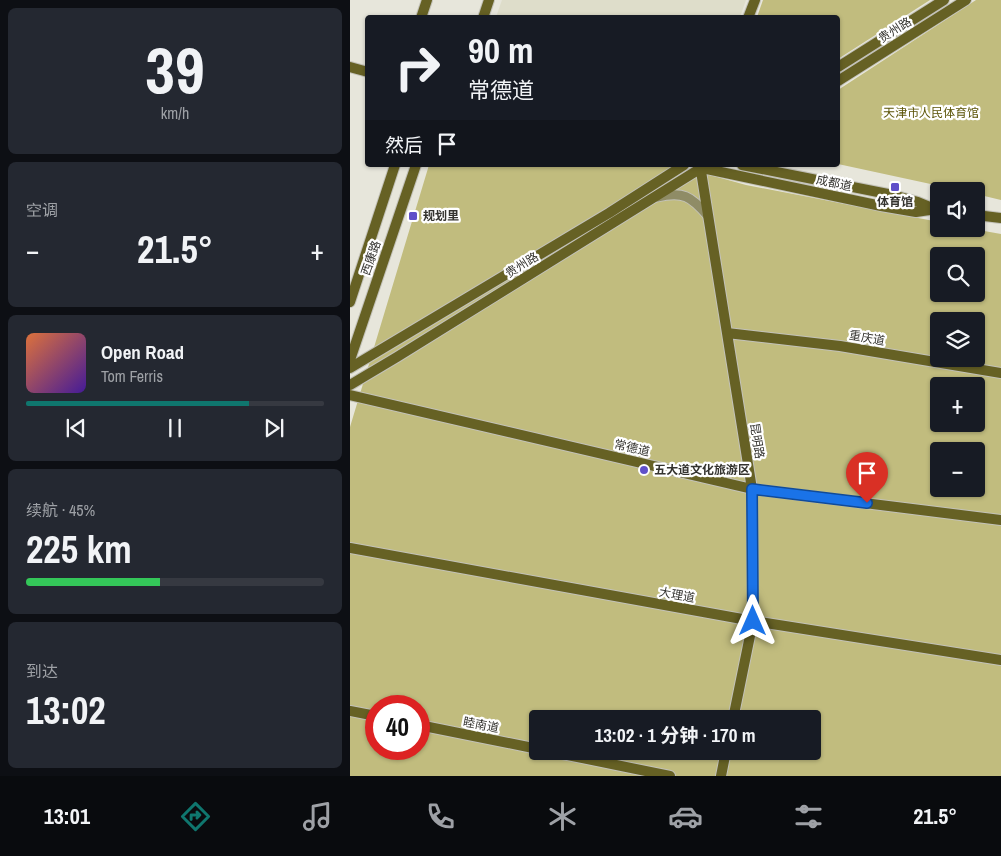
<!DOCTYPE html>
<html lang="zh">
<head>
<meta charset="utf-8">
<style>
	:root { --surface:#171b24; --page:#242831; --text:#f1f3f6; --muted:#9ea1a6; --line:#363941; --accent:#0f766e }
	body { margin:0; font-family:"Archivo Narrow","Noto Sans SC",sans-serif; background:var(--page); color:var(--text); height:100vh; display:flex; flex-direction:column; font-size:19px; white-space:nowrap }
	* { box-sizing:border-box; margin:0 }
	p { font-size:16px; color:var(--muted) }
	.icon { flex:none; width:28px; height:28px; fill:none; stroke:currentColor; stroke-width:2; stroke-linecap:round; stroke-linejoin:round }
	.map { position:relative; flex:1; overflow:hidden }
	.sheet { display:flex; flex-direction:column; gap:8px; padding:8px; background:#0d0f14; width:350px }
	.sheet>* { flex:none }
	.banner { position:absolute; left:15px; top:15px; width:475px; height:152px; border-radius:5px; box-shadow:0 1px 4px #0004; background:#171b24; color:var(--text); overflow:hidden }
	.fabs { position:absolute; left:580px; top:182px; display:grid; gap:10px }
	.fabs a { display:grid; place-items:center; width:55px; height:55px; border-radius:5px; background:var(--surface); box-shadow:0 1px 4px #0004; font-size:25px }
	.speed { position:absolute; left:15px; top:695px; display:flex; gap:10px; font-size:25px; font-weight:700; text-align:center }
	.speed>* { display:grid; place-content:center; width:65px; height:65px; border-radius:50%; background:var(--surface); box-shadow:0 1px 4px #0004; line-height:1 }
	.speed .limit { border:8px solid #d22; background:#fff; color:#111 }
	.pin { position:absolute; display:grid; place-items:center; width:42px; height:42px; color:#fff; margin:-51px -21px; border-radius:50% 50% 50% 0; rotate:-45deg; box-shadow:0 0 5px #0007 }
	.pin .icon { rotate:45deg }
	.me { position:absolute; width:55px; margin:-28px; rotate:0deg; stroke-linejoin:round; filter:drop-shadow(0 0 4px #0008) }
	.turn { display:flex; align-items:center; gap:18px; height:105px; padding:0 20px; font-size:22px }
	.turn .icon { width:65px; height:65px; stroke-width:2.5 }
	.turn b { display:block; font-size:35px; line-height:42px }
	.then { display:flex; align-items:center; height:48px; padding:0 20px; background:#0003; gap:10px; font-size:19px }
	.big { font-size:38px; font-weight:700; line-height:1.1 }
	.sheet .card { flex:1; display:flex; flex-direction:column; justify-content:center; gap:8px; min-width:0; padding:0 18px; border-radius:8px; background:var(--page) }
	.sheet .dial { align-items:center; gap:0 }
	.dial b { font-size:65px; line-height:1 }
	.song { display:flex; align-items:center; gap:15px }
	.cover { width:60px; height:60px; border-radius:8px; background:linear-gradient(135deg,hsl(20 70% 55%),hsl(260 70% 35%)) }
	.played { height:5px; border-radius:2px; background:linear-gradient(90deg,var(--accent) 75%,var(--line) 75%) }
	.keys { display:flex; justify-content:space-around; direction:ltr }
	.heat { display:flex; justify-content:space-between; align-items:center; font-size:28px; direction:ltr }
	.charge { height:8px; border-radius:4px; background:linear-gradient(90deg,#34c759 45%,var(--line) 0) }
	.trip { position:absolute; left:179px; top:710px; width:292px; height:50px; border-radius:5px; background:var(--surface); box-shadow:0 1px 4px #0004; font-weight:700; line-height:50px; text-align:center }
	.tab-bar { display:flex; height:80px; justify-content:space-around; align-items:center; background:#090b0e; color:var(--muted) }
	.tab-bar .icon { width:35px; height:35px }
	.tab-bar .selected { color:var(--accent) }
	.tab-bar b { font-size:22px; color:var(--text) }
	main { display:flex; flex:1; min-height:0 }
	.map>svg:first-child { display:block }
</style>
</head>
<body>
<main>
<section class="sheet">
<div class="card dial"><b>39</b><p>km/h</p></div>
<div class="card"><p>空调</p>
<div class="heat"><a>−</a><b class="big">21.5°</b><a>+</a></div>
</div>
<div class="card">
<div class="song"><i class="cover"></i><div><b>Open Road</b><p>Tom Ferris</p></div></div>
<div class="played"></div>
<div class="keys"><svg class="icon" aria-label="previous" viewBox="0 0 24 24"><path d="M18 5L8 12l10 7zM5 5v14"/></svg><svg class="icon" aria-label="pause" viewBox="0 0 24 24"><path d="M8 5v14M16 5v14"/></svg><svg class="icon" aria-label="next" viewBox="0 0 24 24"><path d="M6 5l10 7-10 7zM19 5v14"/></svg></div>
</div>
<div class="card"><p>续航 · 45%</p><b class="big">225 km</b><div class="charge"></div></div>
<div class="card"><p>到达</p><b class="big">13:02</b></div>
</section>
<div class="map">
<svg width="651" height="776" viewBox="0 0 651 776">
	<rect width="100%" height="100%" fill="#e7e6db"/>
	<!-- built -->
	<path fill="#deddca" d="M152,0H396L390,17H146Z"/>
	<!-- green -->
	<path fill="#c1bc7e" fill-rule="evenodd" d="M413,0H580L488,59V18L407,17Z
		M626,0H651V200L626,194V191H613L488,164V90Z
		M79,165H324L396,185L589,222V229H623L651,234V776H0V427ZM589,256H626V294H589ZM589,321H626V359H589ZM589,386H626V424H589ZM589,451H626V489H589ZM26,706H69V749H26ZM188,719H462V751H188Z"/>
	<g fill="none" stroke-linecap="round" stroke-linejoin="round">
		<!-- street casing -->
		<g stroke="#c3c2b9" stroke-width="11">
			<path id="street" d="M307,197C333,191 341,196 358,216"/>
		</g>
		<!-- secondary casing -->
		<g stroke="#c3c2b9" stroke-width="12">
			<path id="secondary" d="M71,18L77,0
				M133,18L139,0
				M398,18L405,0
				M0,67L18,72
				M488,67L594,0
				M488,81L616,0
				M350,165L402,489L403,621L383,719
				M392,165L543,195L568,202L585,209
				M352,168L531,206L566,212L586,209
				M626,215L651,218
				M0,302L45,165
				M377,333L490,346L651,373
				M0,360L66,165
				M0,368L259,213L334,165
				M0,385L47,357L356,165
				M0,395L402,489L651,520
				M0,548L403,621L651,660
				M0,711L26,716
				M69,725L188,749
				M198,751L320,776
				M371,776L376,751"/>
		</g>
		<!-- street -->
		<use href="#street" stroke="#8f8c66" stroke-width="9"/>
		<!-- secondary -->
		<use href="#secondary" stroke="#666124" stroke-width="10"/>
	</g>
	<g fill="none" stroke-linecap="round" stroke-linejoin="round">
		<!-- route casing -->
		<g stroke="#114b97" stroke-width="12">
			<path id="route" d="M403,621L402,489L517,503"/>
		</g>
		<!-- route -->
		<use href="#route" stroke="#1a73e8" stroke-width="9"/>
	</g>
	<!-- markers -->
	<g fill="#6050c9" stroke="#fff" stroke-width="2">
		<rect x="540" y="182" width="10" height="10" rx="2.5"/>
		<rect x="58" y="211" width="10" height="10" rx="2.5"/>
		<circle cx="294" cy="470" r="5"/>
	</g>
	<g text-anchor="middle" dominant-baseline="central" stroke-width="4.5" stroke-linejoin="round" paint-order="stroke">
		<!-- street labels -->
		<g font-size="12" fill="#34332f" stroke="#fff">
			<text transform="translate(545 30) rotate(-32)">贵州路</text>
			<text transform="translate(484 183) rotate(12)">成都道</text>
			<text transform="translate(21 258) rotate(-71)">西康路</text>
			<text transform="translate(172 265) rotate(-32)">贵州路</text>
			<text transform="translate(517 338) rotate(10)">重庆道</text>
			<text transform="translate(407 441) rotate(81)">昆明路</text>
			<text transform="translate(282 448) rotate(13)">常德道</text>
			<text transform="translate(327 595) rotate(10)">大理道</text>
			<text transform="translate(131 725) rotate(11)">睦南道</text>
		</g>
		<!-- park labels -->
		<g font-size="12" fill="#5b5407" stroke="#fff">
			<text x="581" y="113">天津市人民体育馆</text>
		</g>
		<!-- poi labels -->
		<g font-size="12" font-weight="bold" fill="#34332f" stroke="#fff" text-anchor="start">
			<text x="545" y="202" text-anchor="middle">体育馆</text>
			<text x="73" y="216">规划里</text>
			<text x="304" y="470">五大道文化旅游区</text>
		</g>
	</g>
</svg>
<div class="fabs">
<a><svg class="icon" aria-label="sound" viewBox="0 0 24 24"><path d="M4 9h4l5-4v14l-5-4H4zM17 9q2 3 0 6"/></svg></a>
<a><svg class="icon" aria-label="search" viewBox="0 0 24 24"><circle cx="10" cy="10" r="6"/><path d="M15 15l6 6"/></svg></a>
<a><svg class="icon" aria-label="layers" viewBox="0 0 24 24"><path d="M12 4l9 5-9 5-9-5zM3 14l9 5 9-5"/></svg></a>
<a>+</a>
<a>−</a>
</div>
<div class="speed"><div class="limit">40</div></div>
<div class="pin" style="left:517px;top:503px;background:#d93025"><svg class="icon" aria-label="arrive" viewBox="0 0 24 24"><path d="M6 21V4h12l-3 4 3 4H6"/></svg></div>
<svg class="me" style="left:403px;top:621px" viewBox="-20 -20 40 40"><path d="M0-17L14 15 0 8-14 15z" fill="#1a73e8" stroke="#fff" stroke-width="4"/></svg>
<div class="trip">13:02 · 1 分钟 · 170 m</div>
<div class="banner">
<div class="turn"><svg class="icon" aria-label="right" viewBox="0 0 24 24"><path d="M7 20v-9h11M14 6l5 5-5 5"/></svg><div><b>90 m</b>常德道</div></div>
<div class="then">然后<svg class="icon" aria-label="arrive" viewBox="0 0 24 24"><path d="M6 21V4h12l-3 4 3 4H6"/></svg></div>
</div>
</div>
</main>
<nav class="tab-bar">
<b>13:01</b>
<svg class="icon selected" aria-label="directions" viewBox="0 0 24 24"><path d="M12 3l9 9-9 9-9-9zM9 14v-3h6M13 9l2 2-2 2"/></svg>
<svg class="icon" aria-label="music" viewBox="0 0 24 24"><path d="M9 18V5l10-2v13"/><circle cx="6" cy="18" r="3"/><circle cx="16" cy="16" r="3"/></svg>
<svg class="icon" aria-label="phone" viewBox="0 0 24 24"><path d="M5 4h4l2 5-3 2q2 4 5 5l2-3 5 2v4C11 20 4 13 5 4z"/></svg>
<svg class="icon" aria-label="climate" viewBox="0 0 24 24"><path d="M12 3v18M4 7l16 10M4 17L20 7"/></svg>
<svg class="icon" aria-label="car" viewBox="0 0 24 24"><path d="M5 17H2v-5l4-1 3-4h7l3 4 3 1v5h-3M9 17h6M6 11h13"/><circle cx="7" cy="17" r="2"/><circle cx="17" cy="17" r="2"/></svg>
<svg class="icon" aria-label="filters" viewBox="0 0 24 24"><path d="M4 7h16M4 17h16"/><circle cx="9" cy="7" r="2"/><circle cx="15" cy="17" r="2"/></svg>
<b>21.5°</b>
</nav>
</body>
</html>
